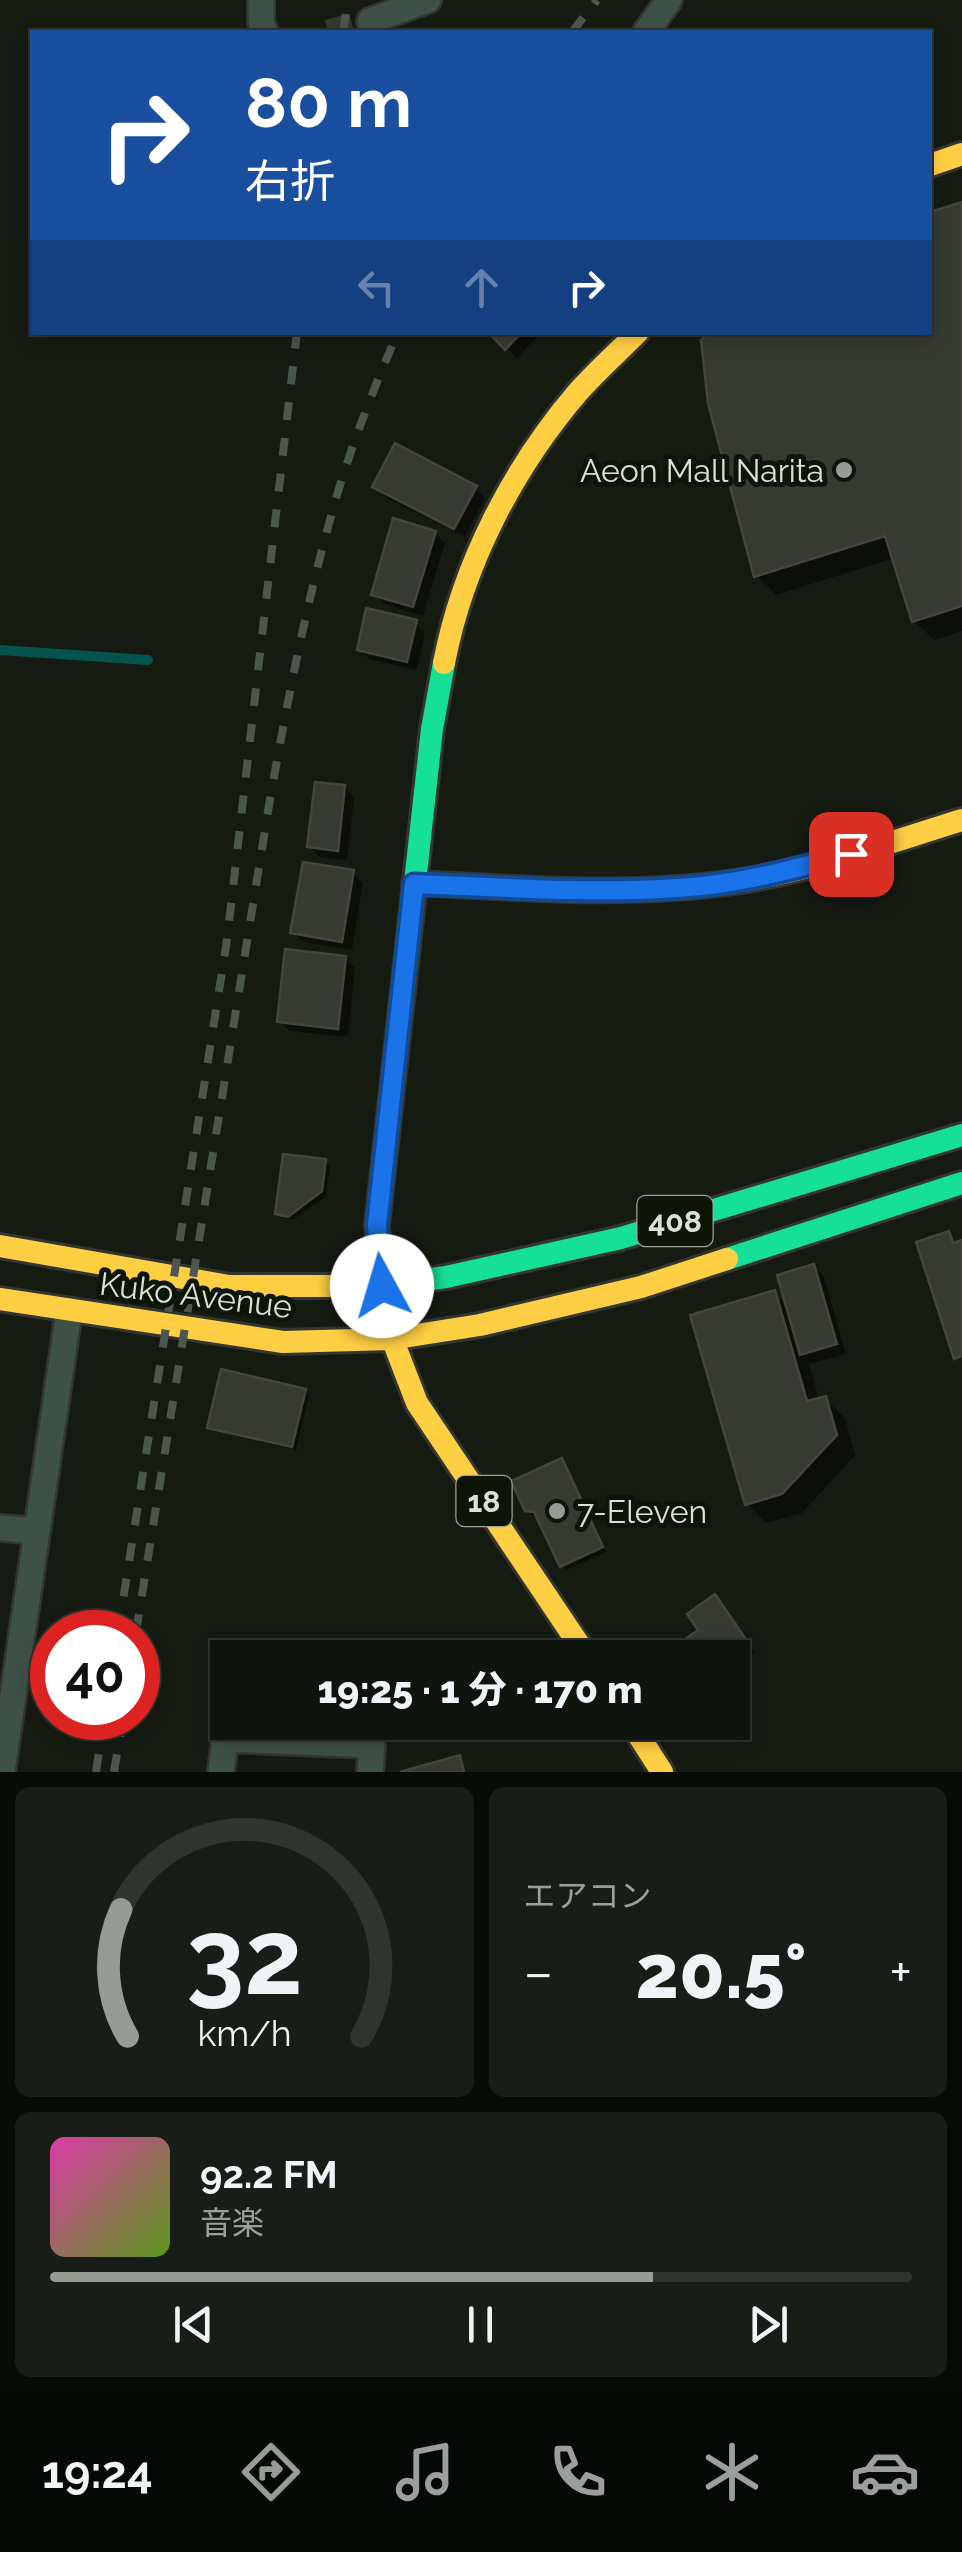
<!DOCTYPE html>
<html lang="ja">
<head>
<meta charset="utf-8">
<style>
	:root { --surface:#10140e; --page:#191d17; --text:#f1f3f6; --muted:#9c9e9e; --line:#30332e; --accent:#969c91 }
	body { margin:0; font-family:Raleway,"Noto Sans JP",sans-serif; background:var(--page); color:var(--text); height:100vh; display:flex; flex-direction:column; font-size:38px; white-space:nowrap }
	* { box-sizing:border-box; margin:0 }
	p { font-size:32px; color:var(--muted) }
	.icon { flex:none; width:55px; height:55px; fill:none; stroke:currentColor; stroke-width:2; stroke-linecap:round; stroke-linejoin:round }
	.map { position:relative; height:1772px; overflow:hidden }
	.sheet { display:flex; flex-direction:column; gap:15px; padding:15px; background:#090b08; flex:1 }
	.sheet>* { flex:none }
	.hud { position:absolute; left:30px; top:30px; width:902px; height:305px; border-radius:0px; box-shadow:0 5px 15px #0003,0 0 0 2px var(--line); background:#1a4fa0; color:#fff; overflow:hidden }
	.speed { position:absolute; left:30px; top:1610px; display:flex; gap:20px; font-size:50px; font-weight:700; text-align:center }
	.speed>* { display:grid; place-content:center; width:130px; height:130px; border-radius:50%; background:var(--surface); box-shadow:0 5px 15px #0003,0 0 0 2px var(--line); line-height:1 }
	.speed .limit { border:15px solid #d22; background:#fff; color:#111 }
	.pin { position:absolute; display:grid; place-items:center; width:85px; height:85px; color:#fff; margin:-42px; border-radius:20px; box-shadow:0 5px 15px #0006 }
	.me { position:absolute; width:110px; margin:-55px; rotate:354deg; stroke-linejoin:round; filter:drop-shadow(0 0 8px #0008) }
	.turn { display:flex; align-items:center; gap:35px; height:210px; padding:0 50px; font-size:45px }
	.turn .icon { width:130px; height:130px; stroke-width:2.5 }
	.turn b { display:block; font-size:70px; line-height:85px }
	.lanes { display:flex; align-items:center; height:95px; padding:0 50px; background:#0003; justify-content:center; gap:50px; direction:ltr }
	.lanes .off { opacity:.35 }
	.big { font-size:75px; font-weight:800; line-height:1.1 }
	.sheet .card { flex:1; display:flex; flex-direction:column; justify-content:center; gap:15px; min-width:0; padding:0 35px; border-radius:15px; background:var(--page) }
	.sheet .dial { align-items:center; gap:0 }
	.dial svg { height:260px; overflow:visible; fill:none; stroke:var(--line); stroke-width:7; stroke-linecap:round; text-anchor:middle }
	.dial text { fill:var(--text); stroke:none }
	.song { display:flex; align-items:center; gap:30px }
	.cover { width:120px; height:120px; border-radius:15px; background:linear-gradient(135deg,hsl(320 70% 55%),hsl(90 70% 35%)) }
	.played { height:10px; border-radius:5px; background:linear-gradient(90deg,var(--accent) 70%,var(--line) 70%) }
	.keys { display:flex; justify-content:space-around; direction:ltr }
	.heat { display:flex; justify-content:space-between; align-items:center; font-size:55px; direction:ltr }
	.sheet .tiles { flex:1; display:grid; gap:15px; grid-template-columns:1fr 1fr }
	.card:last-child { grid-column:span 2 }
	.trip { position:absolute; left:210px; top:1640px; width:540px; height:100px; border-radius:0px; background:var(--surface); box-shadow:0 5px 15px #0003,0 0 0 2px var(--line); font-weight:800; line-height:100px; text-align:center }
	.dock { display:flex; height:160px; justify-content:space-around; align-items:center; background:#060806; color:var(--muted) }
	.dock .icon { width:70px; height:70px }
	.dock .on { color:var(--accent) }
	.dock b { font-size:45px; color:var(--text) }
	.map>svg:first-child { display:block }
</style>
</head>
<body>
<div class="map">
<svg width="962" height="1772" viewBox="0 0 962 1772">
	<rect width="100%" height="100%" fill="#161b12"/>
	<!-- shadow -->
	<path fill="#0007" d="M962,205V631L934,640L914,621L894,558L776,595L757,575L930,332V215Z
		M492,332H542L517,358Z
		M375,487L475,488L485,498L465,537L385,497Z
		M435,533L445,543L423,616L384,604L374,594Z
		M415,622L425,632L417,670L369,659L359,649Z
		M344,787L354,797L347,860L320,857L310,847Z
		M353,873L363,883L352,950L303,942L293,932Z
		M345,958L355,968L348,1037L290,1031L280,1021Z
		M325,1161L330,1166L326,1196L293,1220L283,1218L278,1214Z
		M814,1267L824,1277L846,1354L809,1364L819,1400L825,1399L845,1418L855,1455L802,1513L766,1523L747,1504L774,1293L789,1308Z
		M305,1391L309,1396L296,1450L214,1431L210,1427Z
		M561,1461L566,1465L606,1552L566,1570L562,1565L539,1515H532L527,1510Z
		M715,1598L725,1608L755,1652L732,1668V1658H662L701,1630Z"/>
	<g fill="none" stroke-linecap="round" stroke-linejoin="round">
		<!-- stream -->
		<path stroke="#04534d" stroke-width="10" d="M0,650L148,660"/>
	</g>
	<!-- building -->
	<path fill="#373a31" stroke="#44463e" stroke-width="2.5" d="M962,202V606L912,622L885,536L754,577L708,403L701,340L710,332H930V212Z
		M962,202V606L912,622L885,536L754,577L708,403L701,340L710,332H930V212Z
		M488,332H522L505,350Z
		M395,443L477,486L454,529L372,487Z
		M393,518L436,531L413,607L371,595Z
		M366,608L417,620L407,662L357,650Z
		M315,782L345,785L338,851L307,847Z
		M303,862L354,870L342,942L290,933Z
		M285,949L346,956L338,1029L277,1022Z
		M283,1154L326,1159L322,1191L288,1217L275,1214Z
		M949,1231L953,1243L962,1240V1356L954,1359L916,1242Z
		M814,1264L837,1344L800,1355L777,1275Z
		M775,1290L807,1401L826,1396L837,1435L782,1494L745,1505L690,1315Z
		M221,1369L306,1389L292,1447L207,1428Z
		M562,1458L603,1547L560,1567L534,1512L525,1511L511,1481Z
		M715,1594L747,1641L723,1658H658L698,1630L687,1614Z
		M460,1755L464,1772H400Z"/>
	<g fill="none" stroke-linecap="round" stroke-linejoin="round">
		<!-- street-tunnel -->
		<path stroke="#34392f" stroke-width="25" stroke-dasharray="25 12" stroke-linecap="butt" d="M328,32L370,21"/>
		<!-- street casing -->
		<g stroke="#32362e" stroke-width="30">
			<path id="street" d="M261,0V22L265,32
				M370,21L428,0
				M646,32L669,0
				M0,1528L37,1531
				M2,1772L69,1311
				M221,1772L225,1739L372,1745L370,1772"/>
		</g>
		<!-- fast casing -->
		<g stroke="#32362e" stroke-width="28">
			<path id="fast" d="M727,1259L962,1183
				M410,1282L446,1277L621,1238L962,1135
				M382,1286L377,1225L432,729L444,663"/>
		</g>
		<!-- slow casing -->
		<g stroke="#32362e" stroke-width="28">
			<path id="slow" d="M930,165L962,154
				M444,663C463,564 513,468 578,392C597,371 618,352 638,332
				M414,883C520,888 628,897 734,882C812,871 887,843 962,820
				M0,1246L229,1286H382L410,1282
				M382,1286L395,1346L417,1403L588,1658
				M0,1299L283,1342L391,1339L480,1325L641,1287L727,1259
				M630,1722L662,1772"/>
		</g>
		<!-- street -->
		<use href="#street" stroke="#3e5147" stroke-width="25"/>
		<!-- fast -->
		<use href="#fast" stroke="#16e098" stroke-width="22"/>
		<!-- slow -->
		<use href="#slow" stroke="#ffcf43" stroke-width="22"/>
		<!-- rail -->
		<path stroke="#4b564e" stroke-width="8" stroke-dasharray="18 18" stroke-linecap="butt" d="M343,32L348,0
			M572,32L597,0
			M118,1632L227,940L297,332
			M136,1632L269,805C286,709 304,613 330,520C347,456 372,392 398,332
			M96,1772L104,1718
			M114,1772L123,1718"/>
	</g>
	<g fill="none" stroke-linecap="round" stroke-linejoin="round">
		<!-- route casing -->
		<g stroke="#114b97" stroke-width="25">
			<path id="route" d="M382,1286L377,1225L414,884C501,887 590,894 677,888C736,885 794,869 851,854"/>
		</g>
		<!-- route -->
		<use href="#route" stroke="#1a73e8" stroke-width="18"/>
	</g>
	<!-- markers -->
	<g fill="#969c91" stroke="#0d1606" stroke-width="4">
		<circle cx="844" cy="470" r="10"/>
		<circle cx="557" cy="1511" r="10"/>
	</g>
	<g text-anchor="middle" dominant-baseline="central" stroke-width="10" stroke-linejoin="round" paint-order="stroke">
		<!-- shield labels -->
		<g fill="#0d1606" stroke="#9da497" stroke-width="2.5">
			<rect x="637.5" y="1196" width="75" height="50" rx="8"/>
			<rect x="456.5" y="1476" width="55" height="50" rx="8"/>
		</g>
		<g font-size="30" font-weight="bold" fill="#dbe1d5">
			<text x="675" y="1221">408</text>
			<text x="484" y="1501">18</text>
		</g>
		<!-- poi labels -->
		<g font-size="32" fill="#dbe1d5" stroke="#0d1606" text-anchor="end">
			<text x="824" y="470">Aeon Mall Narita</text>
			<text x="577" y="1511" text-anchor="start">7-Eleven</text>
		</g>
		<!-- street labels -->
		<g font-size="32" fill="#dbe1d5" stroke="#0d1606">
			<text transform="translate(196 1295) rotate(7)">Kuko Avenue</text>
		</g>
	</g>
</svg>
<div class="speed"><div class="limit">40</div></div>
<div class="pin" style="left:851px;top:854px;background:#d93025"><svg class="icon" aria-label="arrive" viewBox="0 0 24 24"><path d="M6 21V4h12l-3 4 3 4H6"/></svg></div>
<svg class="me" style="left:382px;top:1286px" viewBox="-20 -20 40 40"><circle r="19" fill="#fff"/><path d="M0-13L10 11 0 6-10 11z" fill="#1a73e8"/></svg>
<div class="trip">19:25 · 1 分 · 170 m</div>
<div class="hud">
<div class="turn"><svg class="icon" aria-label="right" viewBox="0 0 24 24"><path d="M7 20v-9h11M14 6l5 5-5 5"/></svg><div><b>80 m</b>右折</div></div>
<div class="lanes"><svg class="icon off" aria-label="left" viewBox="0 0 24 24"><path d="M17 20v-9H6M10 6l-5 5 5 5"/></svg><svg class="icon off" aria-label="ahead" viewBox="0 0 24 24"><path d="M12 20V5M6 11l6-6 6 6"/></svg><svg class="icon" aria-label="right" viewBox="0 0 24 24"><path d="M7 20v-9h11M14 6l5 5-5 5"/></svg></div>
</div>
</div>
<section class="sheet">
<div class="tiles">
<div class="card dial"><svg viewBox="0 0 100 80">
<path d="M14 69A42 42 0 1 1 86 69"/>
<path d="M14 69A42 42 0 0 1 12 30" stroke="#969c91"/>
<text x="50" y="56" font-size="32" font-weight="700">32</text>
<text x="50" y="72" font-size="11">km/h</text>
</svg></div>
<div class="card"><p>エアコン</p>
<div class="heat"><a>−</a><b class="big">20.5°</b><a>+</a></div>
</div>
<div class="card">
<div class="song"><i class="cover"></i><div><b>92.2 FM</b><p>音楽</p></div></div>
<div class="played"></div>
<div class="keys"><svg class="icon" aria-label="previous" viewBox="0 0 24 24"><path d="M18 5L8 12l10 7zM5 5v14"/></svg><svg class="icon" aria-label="pause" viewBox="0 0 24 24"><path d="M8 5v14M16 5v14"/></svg><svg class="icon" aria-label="next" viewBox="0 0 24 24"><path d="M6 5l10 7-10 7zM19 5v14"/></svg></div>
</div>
</div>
</section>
<nav class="dock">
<b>19:24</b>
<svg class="icon on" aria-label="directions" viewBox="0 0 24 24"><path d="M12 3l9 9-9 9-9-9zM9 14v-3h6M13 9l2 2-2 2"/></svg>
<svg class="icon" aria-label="music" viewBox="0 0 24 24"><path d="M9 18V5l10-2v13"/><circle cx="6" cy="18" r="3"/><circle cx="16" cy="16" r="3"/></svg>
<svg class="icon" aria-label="phone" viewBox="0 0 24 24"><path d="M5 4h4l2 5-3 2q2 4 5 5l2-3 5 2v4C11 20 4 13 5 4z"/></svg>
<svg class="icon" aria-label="climate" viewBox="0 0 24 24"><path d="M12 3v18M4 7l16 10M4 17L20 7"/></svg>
<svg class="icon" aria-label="car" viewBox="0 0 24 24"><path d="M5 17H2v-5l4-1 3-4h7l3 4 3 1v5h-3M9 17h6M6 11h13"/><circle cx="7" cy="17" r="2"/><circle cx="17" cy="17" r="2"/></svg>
</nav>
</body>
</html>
